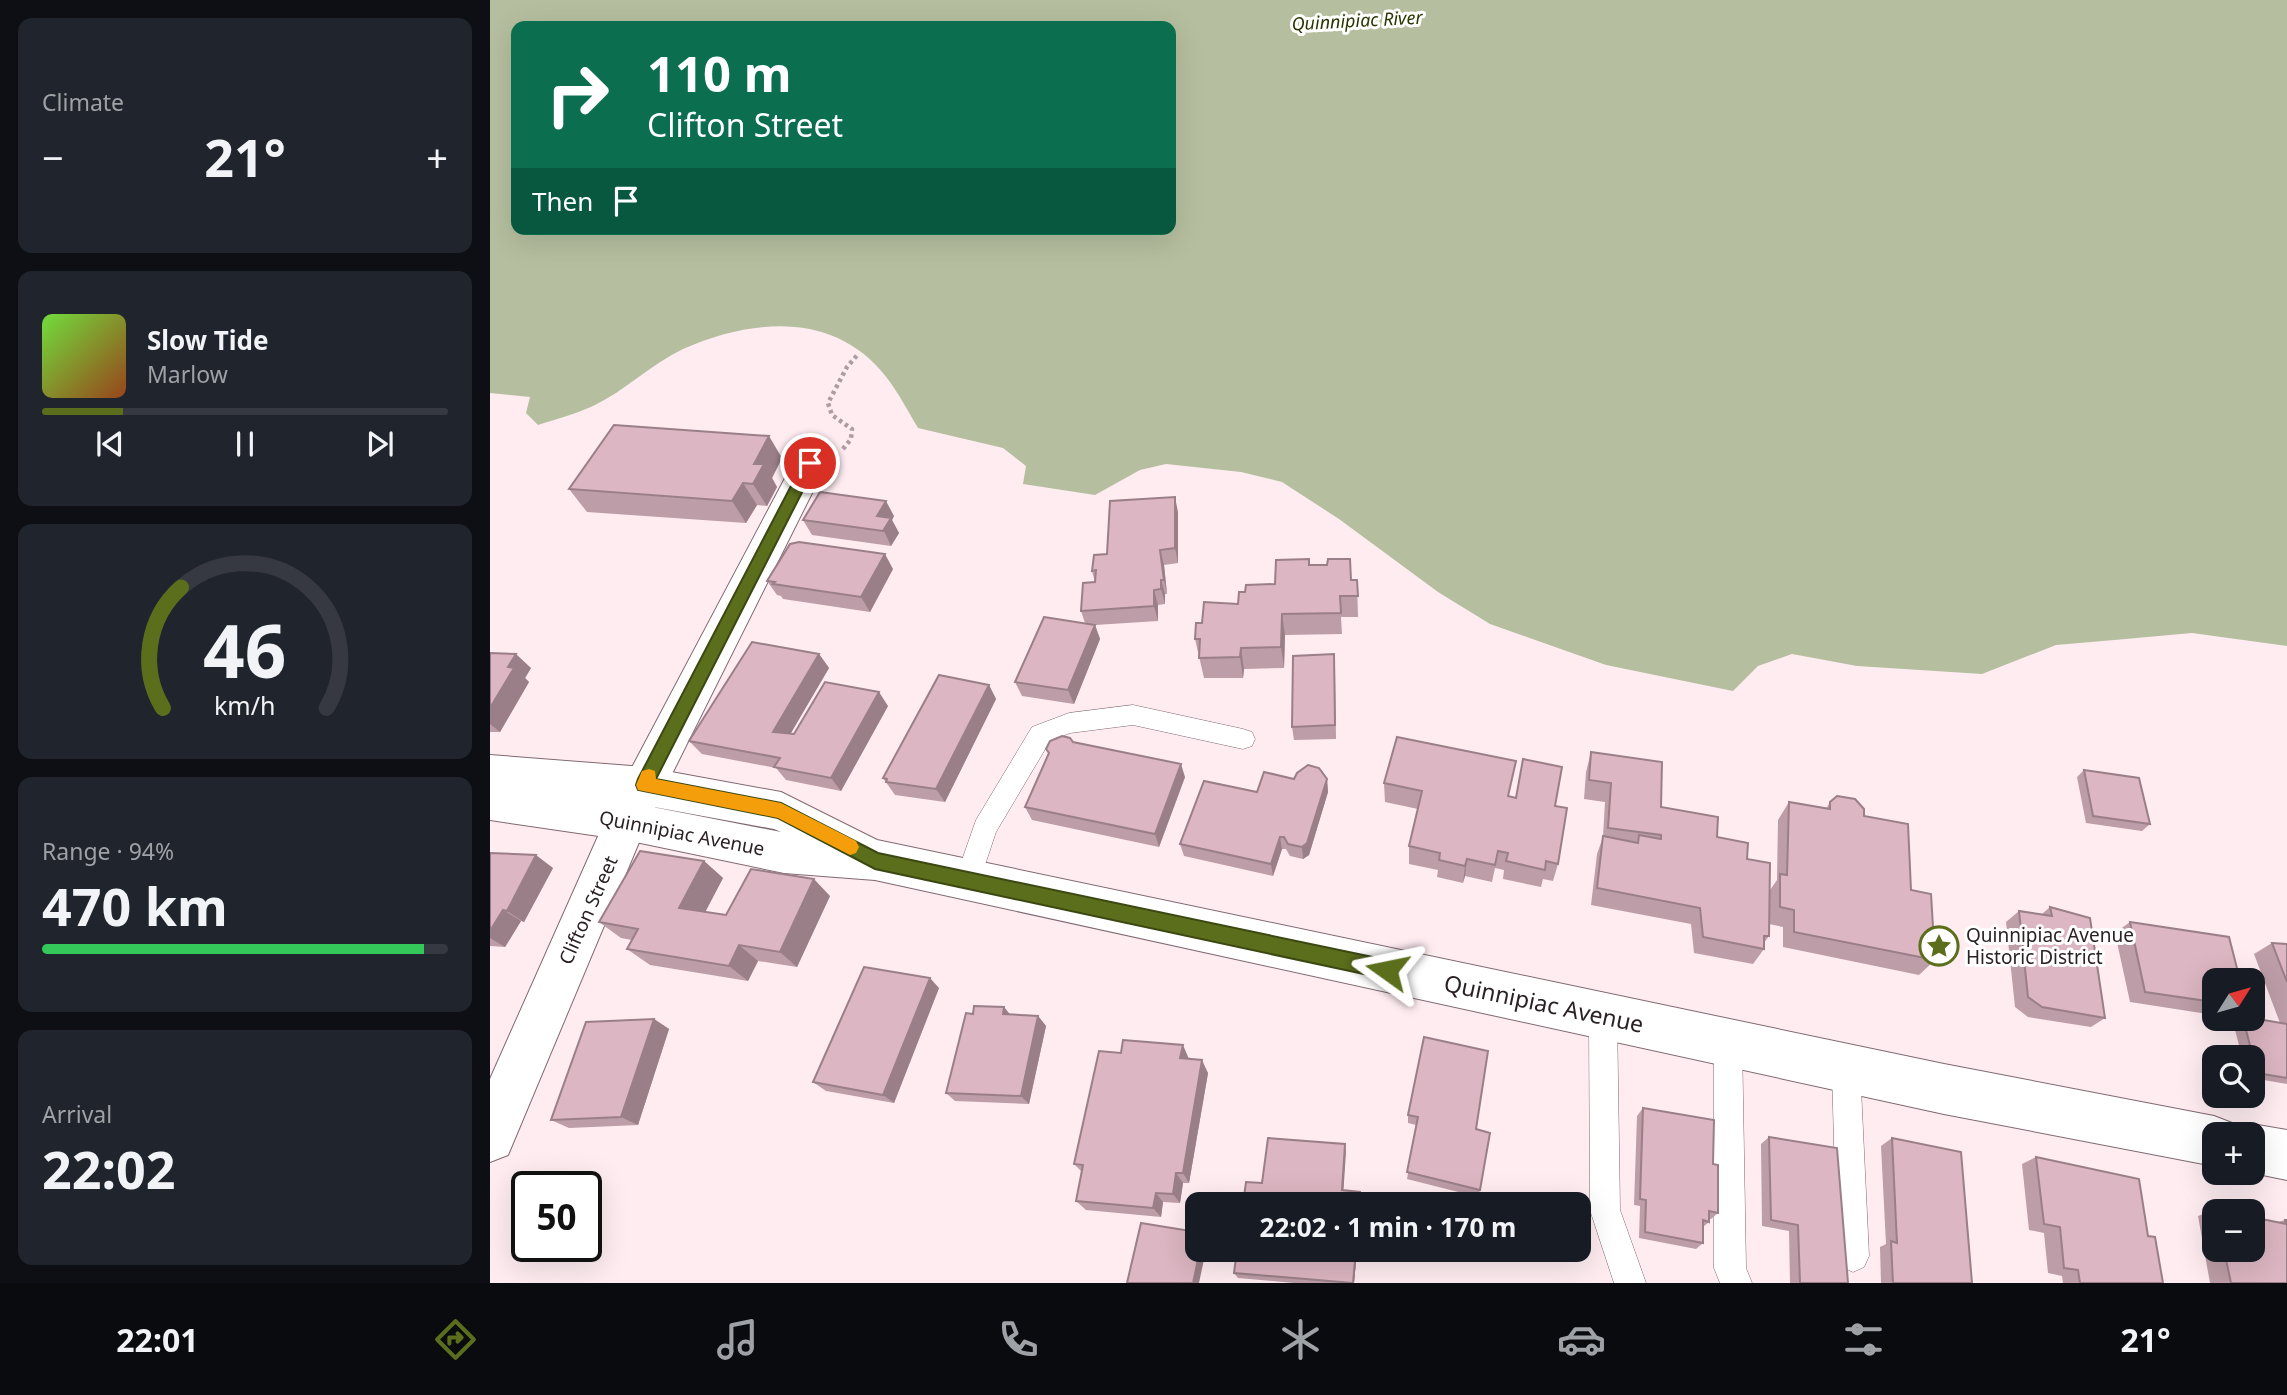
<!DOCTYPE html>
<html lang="en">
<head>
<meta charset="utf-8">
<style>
	:root { --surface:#171b24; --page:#20242c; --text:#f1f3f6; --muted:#9ea1a6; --line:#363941; --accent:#5b6e1b }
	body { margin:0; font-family:"Noto Sans",sans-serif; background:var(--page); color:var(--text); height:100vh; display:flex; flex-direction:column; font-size:26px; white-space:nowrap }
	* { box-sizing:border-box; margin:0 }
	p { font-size:23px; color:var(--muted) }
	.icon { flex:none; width:38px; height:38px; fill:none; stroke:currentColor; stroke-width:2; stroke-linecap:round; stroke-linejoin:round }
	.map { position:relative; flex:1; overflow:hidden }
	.side { display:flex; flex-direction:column; gap:18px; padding:18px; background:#0d0f14; width:490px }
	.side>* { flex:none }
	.hud { position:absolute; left:21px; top:21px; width:665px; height:214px; border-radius:14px; box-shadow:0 7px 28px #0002; background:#0b6e4f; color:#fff; overflow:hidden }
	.needle { width:46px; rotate:53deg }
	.controls { position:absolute; left:1712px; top:968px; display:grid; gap:14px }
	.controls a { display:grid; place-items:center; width:63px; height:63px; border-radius:14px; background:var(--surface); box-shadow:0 7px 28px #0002; font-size:35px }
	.speed { position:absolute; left:21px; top:1171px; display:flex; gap:14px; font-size:35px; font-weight:700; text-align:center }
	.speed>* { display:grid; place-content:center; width:91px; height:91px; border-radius:50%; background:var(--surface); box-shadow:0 7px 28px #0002; line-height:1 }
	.speed .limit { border:4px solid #111; border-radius:10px; background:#fff; color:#111 }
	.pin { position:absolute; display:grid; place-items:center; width:60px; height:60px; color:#fff; margin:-30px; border:4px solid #fff; border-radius:50%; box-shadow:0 2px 7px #0007 }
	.me { position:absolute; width:77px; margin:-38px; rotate:282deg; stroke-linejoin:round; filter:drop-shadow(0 0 5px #0008) }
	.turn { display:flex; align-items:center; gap:24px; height:147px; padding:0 21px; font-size:32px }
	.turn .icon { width:91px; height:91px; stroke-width:2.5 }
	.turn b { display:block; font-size:49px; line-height:60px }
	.then { display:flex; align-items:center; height:66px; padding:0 21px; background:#0003; gap:14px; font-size:26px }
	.big { font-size:52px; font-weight:700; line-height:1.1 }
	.side .card { flex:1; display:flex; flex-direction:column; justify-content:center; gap:10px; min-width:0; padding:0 24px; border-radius:14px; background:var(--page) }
	.side .dial { align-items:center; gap:0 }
	.dial svg { height:182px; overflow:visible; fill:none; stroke:var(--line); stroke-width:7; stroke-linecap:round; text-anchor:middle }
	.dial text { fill:var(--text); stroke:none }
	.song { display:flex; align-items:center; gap:21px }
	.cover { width:84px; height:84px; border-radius:10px; background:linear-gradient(135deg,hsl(100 70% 55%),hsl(20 70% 35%)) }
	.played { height:7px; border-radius:4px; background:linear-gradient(90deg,var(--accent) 20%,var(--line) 20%) }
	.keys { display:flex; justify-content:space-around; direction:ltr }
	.heat { display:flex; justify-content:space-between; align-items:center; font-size:38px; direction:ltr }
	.charge { height:10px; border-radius:5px; background:linear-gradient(90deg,#34c759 94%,var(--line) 0) }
	.trip { position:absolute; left:695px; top:1192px; width:406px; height:70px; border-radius:14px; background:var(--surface); box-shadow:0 7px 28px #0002; font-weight:700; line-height:70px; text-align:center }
	.menu { display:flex; height:112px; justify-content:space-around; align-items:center; background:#090b0e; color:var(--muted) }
	.menu .icon { width:49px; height:49px }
	.menu .selected { color:var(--accent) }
	.menu b { font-size:32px; color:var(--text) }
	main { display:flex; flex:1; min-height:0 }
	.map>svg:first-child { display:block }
</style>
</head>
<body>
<main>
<section class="side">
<div class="card"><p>Climate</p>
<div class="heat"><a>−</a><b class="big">21°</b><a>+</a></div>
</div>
<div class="card">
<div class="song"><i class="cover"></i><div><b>Slow Tide</b><p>Marlow</p></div></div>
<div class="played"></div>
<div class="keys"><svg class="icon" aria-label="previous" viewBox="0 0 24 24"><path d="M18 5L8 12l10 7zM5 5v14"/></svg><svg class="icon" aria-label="pause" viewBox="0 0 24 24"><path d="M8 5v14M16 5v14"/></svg><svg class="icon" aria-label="next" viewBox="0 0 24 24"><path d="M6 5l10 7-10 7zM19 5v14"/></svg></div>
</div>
<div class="card dial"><svg viewBox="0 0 100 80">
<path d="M14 69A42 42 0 1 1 86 69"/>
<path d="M14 69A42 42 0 0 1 22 16" stroke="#5b6e1b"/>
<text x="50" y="56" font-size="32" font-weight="700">46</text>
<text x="50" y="72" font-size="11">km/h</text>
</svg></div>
<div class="card"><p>Range · 94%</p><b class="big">470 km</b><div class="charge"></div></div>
<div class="card"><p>Arrival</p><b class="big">22:02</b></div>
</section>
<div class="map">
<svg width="1797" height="1283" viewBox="0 0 1797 1283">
	<rect width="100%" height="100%" fill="#feecf1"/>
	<!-- water -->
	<path fill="#b5bf9f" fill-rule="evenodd" d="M0,0H1797V646L1702,633L1613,641L1566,645L1492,674L1367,666L1302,654L1268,666L1243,691L1116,665L1000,624L948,592L849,519L792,482L751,472L676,464L650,470L605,495L533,484L536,466L513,448L428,428C418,411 409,394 397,378C346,311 263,318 193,349C161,364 135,391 103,406C86,414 66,419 48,425L36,413L40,397L0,393ZM26,26H681V229H26Z"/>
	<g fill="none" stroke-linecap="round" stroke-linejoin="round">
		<!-- service casing -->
		<g stroke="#816870" stroke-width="1">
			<path id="service" d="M643,705L753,729L762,732L765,739L762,746L753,749L643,725L580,733L560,741L506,832L487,889L478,892L469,889L465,880L486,820L542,727L579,713Z
				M1113,1002L1123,1006L1127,1016L1130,1210L1156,1283H1124L1100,1210L1099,1016L1103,1006Z
				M1238,1028L1248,1032L1252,1042L1256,1268L1262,1283H1230L1224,1268V1042L1228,1032Z
				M1356,1054L1366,1058L1370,1068L1379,1256L1374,1267L1363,1272L1352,1267L1347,1256L1342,1068L1346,1058Z"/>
		</g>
		<!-- minor casing -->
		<g stroke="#816870" stroke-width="2">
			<path id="minor" d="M320,451L332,454L337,463L155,828L18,1155L0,1162V1079L121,807L303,463L308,454Z"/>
		</g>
		<!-- secondary casing -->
		<g stroke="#816870" stroke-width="2">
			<path id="secondary" d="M0,755L154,767L291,792L387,840L1454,1064L1724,1116L1742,1123L1745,1131L1762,1124L1797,1130V1180L1758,1172H1762V1134H1724V1166L1454,1114L385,880L294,873L136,840L0,820ZM137,802L284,829L291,832Z"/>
		</g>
		<!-- path -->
		<path stroke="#ab9da1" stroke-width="4.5" stroke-dasharray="3.5 3.5" stroke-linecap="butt" d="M353,449L361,439L362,429L342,415L338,403L357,367L369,353"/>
		<!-- service -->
		<use href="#service" fill="#fff" fill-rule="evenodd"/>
		<!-- minor -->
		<use href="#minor" fill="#fff" fill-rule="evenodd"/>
		<!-- secondary -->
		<use href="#secondary" fill="#fff" fill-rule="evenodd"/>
	</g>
	<!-- wall -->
	<path fill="#bd9da7" d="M292,458L282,478L287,487L277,506L267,505L256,523L97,512L79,489Z
		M688,512V563L674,565L677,594H675V604L668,605V621L605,625L610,639L584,704L532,696L525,682L595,623L591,611L605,582L602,571L617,554Z
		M404,516L402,520L409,533L401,546L322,535L313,520Z
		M819,559L820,565L861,580H867L868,617H851L852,634L795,635L794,668L754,669L753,678H714L705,639L712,623L748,604L755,592L785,584Z
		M403,569L380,612L293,599L291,596L287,595L277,581Z
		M0,653L41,668L35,678L39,682L10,732H0Z
		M329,654L339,668L300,734H304L398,706L351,791L296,780L286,768L212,754L199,741Z
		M845,669L846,739L804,740L802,727Z
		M499,685L506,699L455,802L405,795L393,778Z
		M556,749L695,777L669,847L542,820L535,807L559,754Z
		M1101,752L1171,807L1227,837L1257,859L1280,890L1287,880L1288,820L1299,802L1336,809L1340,802L1374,816L1421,890L1445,960L1429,975L1293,947V927L1279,924V936L1274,943V949L1263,964L1204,953L1201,924L1101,905L1107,854L1113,837L1115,802L1094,799L1096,772Z
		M1594,770L1660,824L1652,831L1596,823L1587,777Z
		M804,779H837L838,792L819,855L813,859L800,856L796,849H792L783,876L694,856L690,844L767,792Z
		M894,783L1019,796L1065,806L1068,864L1063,881L1053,879L1051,887L1013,879L1014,870L1005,868L1002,882L975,876L973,883L947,877L948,870L919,864V846L928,809L895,802Z
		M0,853L63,868L34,922L31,921L15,947L0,946Z
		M214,861L233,878L215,912L236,915L340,896L307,967L268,961L258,981L160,965L137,949L142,940L131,938L109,922Z
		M1560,907L1615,1018L1601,1027L1538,1017L1525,1007L1516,922L1529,911L1552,914Z
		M1640,922L1724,980V1015L1640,1002L1625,933Z
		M1782,943L1797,944V1084L1762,1078V1057H1752L1743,1022L1749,1018H1762L1790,1023L1764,954Z
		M449,988L404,1103L336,1091L323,1082Z
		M514,1007L520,1015L548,1016L556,1026L539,1104L465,1101L456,1093L483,1014Z
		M164,1019L179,1029L148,1125L79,1128L61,1120Z
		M699,1059L718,1073L699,1183H693L690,1203L673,1202L671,1217L596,1210L586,1201L592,1172L584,1164Z
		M1153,1108L1223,1164L1228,1213L1221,1219H1219V1222L1213,1227V1243L1206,1249L1149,1238L1150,1206L1144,1205L1147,1116Z
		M918,1115L986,1129L990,1190L988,1197L917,1179L926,1125L918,1123Z
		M1279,1137L1358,1283H1300L1299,1231L1272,1226L1271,1144Z
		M1402,1138L1482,1283H1391L1390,1247L1396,1244L1391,1146Z
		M1546,1157L1658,1236L1673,1283H1573L1572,1276L1558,1273L1554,1233L1539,1230L1532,1164Z
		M1727,1209L1734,1211H1724V1250H1762L1788,1222L1795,1220L1797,1283H1720L1708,1216Z
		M747,1250H867L864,1283H804L748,1278L744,1273Z"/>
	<!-- shaded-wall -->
	<path fill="#9a7f88" d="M279,436L292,458L282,478L287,487L277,506L263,484L264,464Z
		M253,483L267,505L256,523L242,501Z
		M685,497L688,512V563L685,548Z
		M396,501L404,516L402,520L409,533L401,546L387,516Z
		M670,550L674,565L677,594L674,580Z
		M395,554L403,569L380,612L371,597Z
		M671,580L675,594V604L671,589Z
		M664,590L668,605V621L664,606Z
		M792,614L795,635L794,668L791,647Z
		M605,625L610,639L584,704L578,690Z
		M751,648L754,669L753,678L750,657Z
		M26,654L41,668L35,678L39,682L10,732L0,724V708L18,667Z
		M329,654L339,668L294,745L283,732Z
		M499,685L506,699L455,802L446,789Z
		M389,692L398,706L351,791L341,778Z
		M691,764L695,777L669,847L665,834Z
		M837,779L838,792L819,855L813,859L812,847Z
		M790,837L792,849L783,876L781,864Z
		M46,855L63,868L34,922L17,911Z
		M977,859L975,876L973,883L975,866Z
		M214,861L233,878L209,924L189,908Z
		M324,879L340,896L307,967L290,952Z
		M13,910L31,921L15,947L0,938V931Z
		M249,945L268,961L258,981L239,966Z
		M440,978L449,988L404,1103L393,1095Z
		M514,1007L522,1017L513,1014Z
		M548,1016L556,1026L539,1104L531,1096Z
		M164,1019L179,1029L148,1125L131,1117Z
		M693,1045L699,1059L690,1058Z
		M712,1060L718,1073L699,1183L693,1173Z
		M855,1144L856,1152L853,1197L852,1190Z
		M686,1173L693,1183L690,1203L683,1194Z
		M666,1193L673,1202L671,1217L663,1208Z
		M710,1250H716L709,1283H703Z
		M866,1250H867L864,1283H863Z"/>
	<!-- building -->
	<path fill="#dcb6c2" stroke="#9a7f88" stroke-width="2" d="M124,425L279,436L264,464H274L263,484L253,483L242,501L79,489Z
		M330,492L396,501L387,516L401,518L393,531L313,520Z
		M685,497V548L670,550L674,580H671V589L664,590V606L591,611L593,583L605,582L606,570L602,571L604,555L617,554L620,501Z
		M309,542L395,554L371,597L283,584L285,582L277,581L300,544Z
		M819,559V565H837L838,559H860L861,580H867L868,596H850L851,613L792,614L791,647L751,648L750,657L709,658L710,639H705L706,623H712L714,602L748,604L749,592H755L756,585L785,584L786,560Z
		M554,617L605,625L578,690L525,682Z
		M262,642L329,654L283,732L304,734L335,682L389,692L341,778L284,767L290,758L199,741Z
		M0,653L26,654L18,667L24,668L0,708Z
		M844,654L845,725L802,727L803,656Z
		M449,675L499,685L446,789L396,782L397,779L393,778Z
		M572,736L580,738L583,742L691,764L665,834L535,807L559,753L556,749L560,741Z
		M907,737L1026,761L1018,796L1026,798L1033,759L1072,767L1065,806L1077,808L1068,864L1056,861L1055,870L1016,861L1018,853L1008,851L1005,865L977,859L975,866L949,860L950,853L919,846L932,791L894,783Z
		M1101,752L1172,762L1171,807L1228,817L1227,837L1258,843L1257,859L1280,863L1279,936H1274V949L1213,937L1210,908L1107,888L1113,836L1148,843L1149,835L1171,839V835L1118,828L1121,783L1099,780Z
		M818,765L829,768L837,779L817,843L812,847L798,844L794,837H790L781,864L690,844L714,781L767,792L774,772L804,779L807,773Z
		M1594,770L1649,778L1660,824L1603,816Z
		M1347,796L1365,799L1374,809V816L1418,824L1421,890L1441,894L1445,960L1304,932V910L1290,907V874L1297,875L1299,802L1340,809V802Z
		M150,851L214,861L189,908L236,915L261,869L324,879L290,952L249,945L239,966L137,949L148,929L109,922Z
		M0,853L46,855L17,911L13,910L0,931Z
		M1560,907L1600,918L1615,1018L1552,1007L1538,997L1529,911L1562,916Z
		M1640,922L1739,937L1750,980H1724V1002L1655,992Z
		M1782,943L1797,944V982Z
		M374,967L440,978L393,1095L323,1082Z
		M484,1006L514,1007L513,1014L548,1016L531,1096L456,1093L476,1013L483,1014Z
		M1753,1018H1762L1797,1024V1078L1767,1073Z
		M164,1019L131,1117L61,1120L96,1022Z
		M934,1037L998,1051L986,1129L1000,1133L990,1190L917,1172L928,1117L918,1115Z
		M633,1040L693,1045L690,1058L712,1060L693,1173H686L683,1194L666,1193L663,1208L586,1201L593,1165L584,1164L609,1051L631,1053Z
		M1153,1108L1224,1120L1223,1164L1228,1165V1213L1219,1211V1222L1213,1220V1243L1155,1232L1156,1200L1150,1199Z
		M1279,1137L1347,1148L1358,1283H1310L1308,1225L1281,1220Z
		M778,1138L855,1144L852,1190L870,1192L869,1204H753L756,1182L772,1183Z
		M1402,1138L1471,1152L1482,1283H1403L1401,1241L1407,1243Z
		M1546,1157L1649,1179L1658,1236L1665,1237L1673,1283H1590L1588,1270L1574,1268L1570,1227L1554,1224Z
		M1762,1217L1796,1224L1795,1220H1797V1283H1741L1734,1250H1762Z
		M651,1223L707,1232V1250H710L703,1283H637Z
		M747,1250H866L863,1283L744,1273Z"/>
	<!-- route -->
	<path fill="#5b6e1b" stroke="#3b4812" stroke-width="2" d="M320,458L327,463L166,779L291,803L388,853L897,960L904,963L907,970L904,976L897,979L385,869L288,818L148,790L146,785L148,779L313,463Z"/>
	<!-- slow -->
	<path fill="#f59e0b" d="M159,769L165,771L166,779L291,803L366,841L369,847L366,853L360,855L288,818L148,790L146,785L152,771Z"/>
	<!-- icons -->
	<defs>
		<g id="sight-ring" transform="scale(2.0125)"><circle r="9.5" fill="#fff" stroke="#5b6e1b" stroke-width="1.5"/><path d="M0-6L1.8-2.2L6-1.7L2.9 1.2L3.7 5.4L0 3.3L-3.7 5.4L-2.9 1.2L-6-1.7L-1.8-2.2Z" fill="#5b6e1b"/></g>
	</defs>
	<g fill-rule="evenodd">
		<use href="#sight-ring" x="1449" y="946"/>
	</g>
	<g text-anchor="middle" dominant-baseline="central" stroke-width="6" stroke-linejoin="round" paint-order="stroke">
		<!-- far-water labels -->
		<g font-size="18" font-style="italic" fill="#2b3600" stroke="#fff">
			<text transform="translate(867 20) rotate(-3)">Quinnipiac River</text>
		</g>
		<!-- street labels -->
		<g font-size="19" fill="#2b2124" stroke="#fff">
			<text transform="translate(192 833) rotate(11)">Quinnipiac Avenue</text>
			<text transform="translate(98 910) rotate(-66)">Clifton Street</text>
		</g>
		<!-- poi labels -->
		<g font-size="19" fill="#2b2124" stroke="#fff" text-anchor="start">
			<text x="1476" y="935">Quinnipiac Avenue<tspan x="1476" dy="22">Historic District</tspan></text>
		</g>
		<!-- near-street labels -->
		<g font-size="23" fill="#2b2124" stroke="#fff">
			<text transform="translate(1054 1003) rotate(12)">Quinnipiac Avenue</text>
		</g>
	</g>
</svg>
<div class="controls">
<a><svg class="needle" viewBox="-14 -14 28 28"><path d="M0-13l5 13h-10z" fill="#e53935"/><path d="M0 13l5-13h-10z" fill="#9ea1a6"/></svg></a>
<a><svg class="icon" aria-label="search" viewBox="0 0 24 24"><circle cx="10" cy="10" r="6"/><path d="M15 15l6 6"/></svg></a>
<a>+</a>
<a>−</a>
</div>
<div class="speed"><div class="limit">50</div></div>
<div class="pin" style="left:320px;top:463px;background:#d93025"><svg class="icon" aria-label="arrive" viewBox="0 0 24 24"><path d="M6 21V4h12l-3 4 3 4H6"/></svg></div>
<svg class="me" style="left:897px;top:970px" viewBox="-20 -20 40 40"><path d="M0-17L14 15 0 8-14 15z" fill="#5b6e1b" stroke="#fff" stroke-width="4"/></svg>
<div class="trip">22:02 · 1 min · 170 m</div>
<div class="hud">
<div class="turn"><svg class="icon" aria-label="right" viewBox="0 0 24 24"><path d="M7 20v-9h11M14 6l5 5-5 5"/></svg><div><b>110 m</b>Clifton Street</div></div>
<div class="then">Then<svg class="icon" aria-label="arrive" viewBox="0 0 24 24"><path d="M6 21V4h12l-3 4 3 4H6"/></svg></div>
</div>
</div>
</main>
<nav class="menu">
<b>22:01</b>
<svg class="icon selected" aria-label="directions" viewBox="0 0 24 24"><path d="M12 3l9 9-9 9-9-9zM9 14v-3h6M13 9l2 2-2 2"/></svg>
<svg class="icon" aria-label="music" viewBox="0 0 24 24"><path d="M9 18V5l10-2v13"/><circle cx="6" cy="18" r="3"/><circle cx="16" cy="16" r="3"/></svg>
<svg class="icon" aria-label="phone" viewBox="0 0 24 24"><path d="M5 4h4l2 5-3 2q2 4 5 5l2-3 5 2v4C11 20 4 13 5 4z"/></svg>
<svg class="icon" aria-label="climate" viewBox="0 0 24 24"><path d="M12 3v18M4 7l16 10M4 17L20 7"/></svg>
<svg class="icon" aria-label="car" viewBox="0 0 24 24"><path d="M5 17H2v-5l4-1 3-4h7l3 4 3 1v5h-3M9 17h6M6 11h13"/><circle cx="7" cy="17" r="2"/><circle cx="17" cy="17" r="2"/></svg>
<svg class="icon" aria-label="filters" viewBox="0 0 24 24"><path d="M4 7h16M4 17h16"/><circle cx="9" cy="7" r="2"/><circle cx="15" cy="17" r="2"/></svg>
<b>21°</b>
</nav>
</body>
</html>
